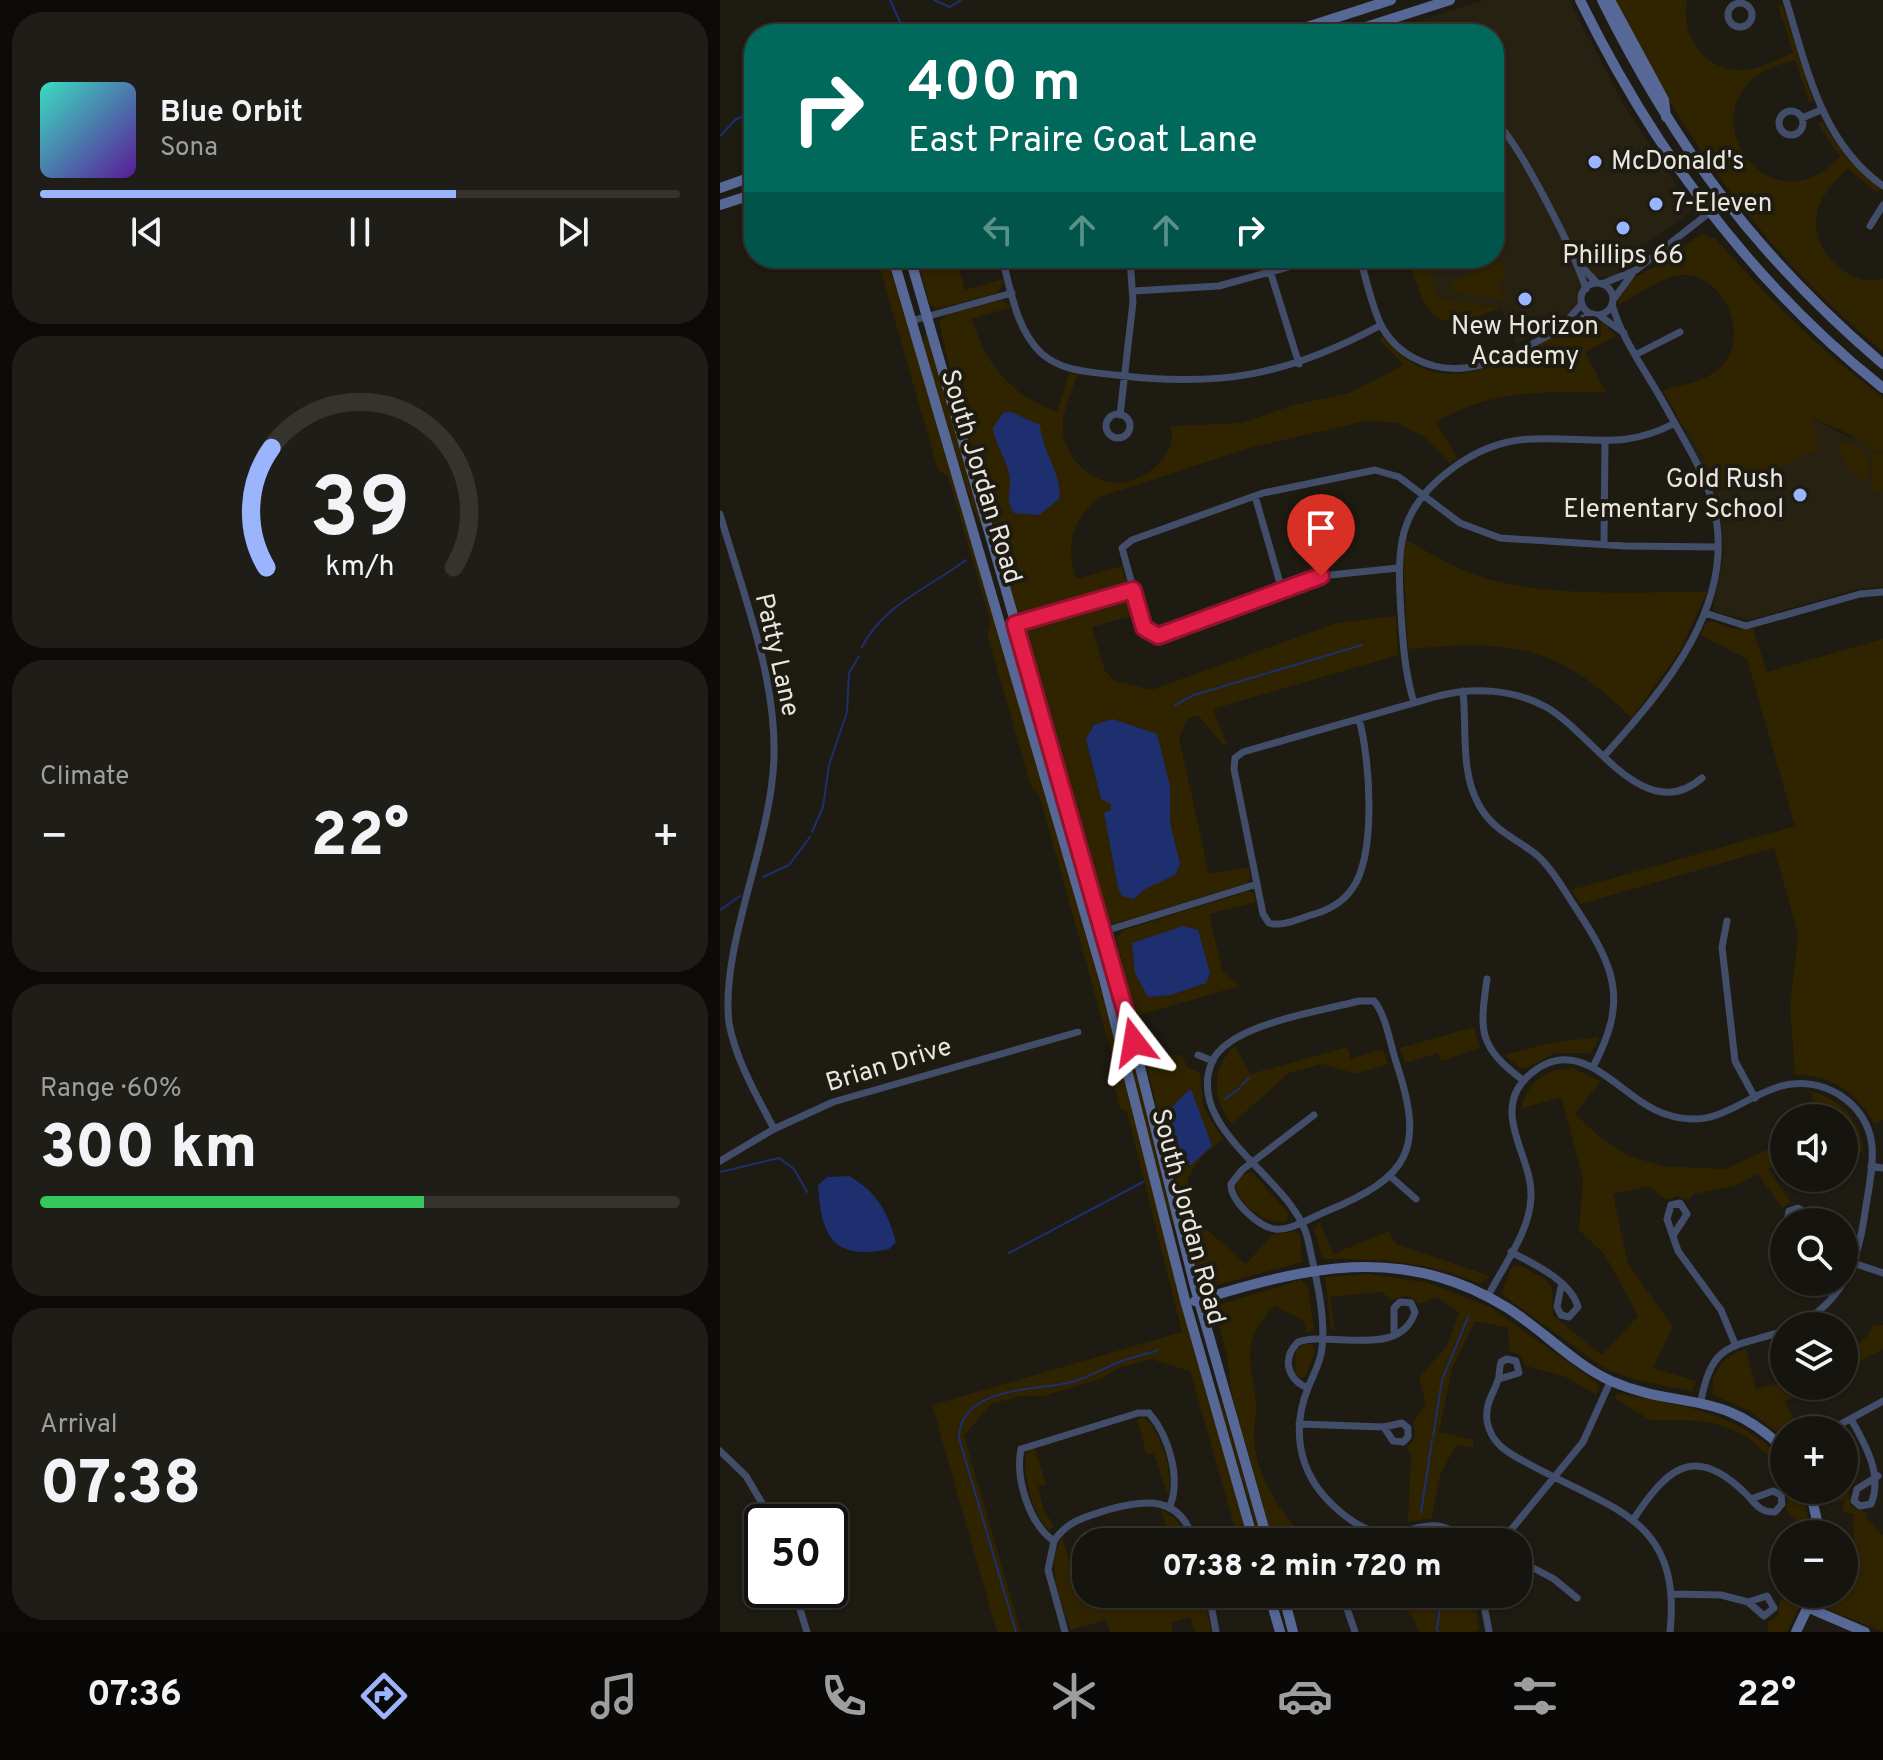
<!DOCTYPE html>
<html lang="en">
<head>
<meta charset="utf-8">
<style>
	:root { --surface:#16140e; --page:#1f1d17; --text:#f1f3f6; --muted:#9e9e9e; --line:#35332e; --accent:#9ab5fd }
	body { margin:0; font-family:Overpass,sans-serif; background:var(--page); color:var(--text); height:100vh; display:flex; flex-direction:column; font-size:30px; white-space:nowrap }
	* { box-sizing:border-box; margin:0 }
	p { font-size:26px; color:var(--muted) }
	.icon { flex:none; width:44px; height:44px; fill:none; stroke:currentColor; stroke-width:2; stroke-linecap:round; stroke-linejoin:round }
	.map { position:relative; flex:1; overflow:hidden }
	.panel { display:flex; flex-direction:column; gap:12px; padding:12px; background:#0c0b08; width:720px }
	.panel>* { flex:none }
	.guide { position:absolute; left:24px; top:24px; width:760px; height:244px; border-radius:32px; box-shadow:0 2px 6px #0004,0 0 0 2px var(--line); background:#00695c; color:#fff; overflow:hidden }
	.tools { position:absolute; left:1050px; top:1104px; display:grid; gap:16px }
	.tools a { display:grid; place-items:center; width:88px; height:88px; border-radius:50%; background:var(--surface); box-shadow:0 2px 6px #0004,0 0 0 2px var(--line); font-size:40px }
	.speed { position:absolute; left:24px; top:1504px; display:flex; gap:16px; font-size:40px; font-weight:700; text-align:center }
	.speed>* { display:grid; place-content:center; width:104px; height:104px; border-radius:50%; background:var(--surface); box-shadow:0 2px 6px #0004,0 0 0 2px var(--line); line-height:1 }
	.speed .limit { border:4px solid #111; border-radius:12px; background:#fff; color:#111 }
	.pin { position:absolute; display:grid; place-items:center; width:68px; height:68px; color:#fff; margin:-82px -34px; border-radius:50% 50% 50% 0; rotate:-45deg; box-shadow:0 0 8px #0007 }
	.pin .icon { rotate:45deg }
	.me { position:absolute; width:88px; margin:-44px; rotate:346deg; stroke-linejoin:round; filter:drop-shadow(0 0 6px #0008) }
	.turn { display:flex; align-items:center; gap:28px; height:168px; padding:0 32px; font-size:36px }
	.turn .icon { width:104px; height:104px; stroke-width:2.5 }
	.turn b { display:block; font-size:56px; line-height:68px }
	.lanes { display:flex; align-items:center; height:76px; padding:0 32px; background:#0003; justify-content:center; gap:40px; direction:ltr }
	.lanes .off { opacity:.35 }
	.big { font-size:60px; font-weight:800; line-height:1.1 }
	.panel .card { flex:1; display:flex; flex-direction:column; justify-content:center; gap:12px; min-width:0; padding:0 28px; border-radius:32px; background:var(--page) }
	.panel .dial { align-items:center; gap:0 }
	.dial svg { height:208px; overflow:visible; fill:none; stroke:var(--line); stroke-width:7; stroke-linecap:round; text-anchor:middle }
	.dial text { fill:var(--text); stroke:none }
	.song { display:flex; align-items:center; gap:24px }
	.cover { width:96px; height:96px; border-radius:12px; background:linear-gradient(135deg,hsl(170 70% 55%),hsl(270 70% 35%)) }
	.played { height:8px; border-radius:4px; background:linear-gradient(90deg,var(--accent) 65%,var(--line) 65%) }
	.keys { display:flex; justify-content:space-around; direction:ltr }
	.heat { display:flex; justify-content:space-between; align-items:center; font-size:44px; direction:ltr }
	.charge { height:12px; border-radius:6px; background:linear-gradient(90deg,#34c759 60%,var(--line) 0) }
	.trip { position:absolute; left:352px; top:1528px; width:460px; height:80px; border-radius:32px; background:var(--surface); box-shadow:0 2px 6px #0004,0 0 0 2px var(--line); font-weight:800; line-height:80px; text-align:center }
	.tab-bar { display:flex; height:128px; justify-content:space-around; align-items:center; background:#090806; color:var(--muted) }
	.tab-bar .icon { width:56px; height:56px }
	.tab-bar .current { color:var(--accent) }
	.tab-bar b { font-size:36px; color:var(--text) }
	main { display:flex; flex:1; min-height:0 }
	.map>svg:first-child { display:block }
</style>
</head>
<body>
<main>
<section class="panel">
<div class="card">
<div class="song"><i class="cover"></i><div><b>Blue Orbit</b><p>Sona</p></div></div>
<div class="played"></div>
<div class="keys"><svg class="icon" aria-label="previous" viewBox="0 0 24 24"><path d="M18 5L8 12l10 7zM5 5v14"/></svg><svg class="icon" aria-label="pause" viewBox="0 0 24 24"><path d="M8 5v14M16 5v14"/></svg><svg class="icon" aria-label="next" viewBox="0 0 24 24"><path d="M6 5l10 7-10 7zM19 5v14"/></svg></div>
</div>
<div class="card dial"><svg viewBox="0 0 100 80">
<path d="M14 69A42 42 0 1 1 86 69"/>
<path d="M14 69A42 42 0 0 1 16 23" stroke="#9ab5fd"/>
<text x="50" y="56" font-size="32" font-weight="700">39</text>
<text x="50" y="72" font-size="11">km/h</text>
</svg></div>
<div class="card"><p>Climate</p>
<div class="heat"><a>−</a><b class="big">22°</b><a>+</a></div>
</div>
<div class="card"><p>Range · 60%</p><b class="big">300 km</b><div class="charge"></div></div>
<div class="card"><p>Arrival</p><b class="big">07:38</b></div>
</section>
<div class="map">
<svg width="1163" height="1632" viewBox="0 0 1163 1632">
	<rect width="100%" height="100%" fill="#1e1b12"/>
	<!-- built -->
	<path fill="#272112" d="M764,0H849L903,103L970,207V212L921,248L892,278L877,277L862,285L857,306L848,314L797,345L781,308L717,298L705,258H774V34H658Z
		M1092,418L1126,436L1140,439L1150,450L1163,451V587L1142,588L1029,620L996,612L993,606L1004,554L999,503L965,431Z"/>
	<!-- green -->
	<path fill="#2f2300" d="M893,0H967C959,39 990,77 1032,69C1045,66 1060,58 1073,53L1058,5L1062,4L1093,101L1089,102L1075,60C1061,64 1046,68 1035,77C983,117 1034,204 1095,176C1104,172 1112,164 1120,157L1098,123L1102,122L1126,157L1160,189L1157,193L1128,168C1115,182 1100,195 1097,215C1090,248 1128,289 1163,279V351C1045,256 961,134 893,0Z
		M981,234L996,239C1048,298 1100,351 1163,397V451L1150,450C1138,434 1111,428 1093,418L1099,452L1085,454L1046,474L1001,486L996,483L970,430L965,431L943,390C964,384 991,381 1005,362C1030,329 999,266 954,276C936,281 915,296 898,305C900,279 926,273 943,262C957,254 968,242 981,234Z
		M157,258H168L372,953L471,1340L529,1542H519L470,1371L431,1359L399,1368L381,1379L323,1396H302L271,1404L244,1436L301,1632H277L212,1405L462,1332L407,1112L400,1108L392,1077L396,1070L319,794L311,786L267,634L271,623L228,476L218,470Z
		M197,258H236L245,290L283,279L284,282L278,293L216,309L209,303Z
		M688,258H705L718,298L781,308C714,335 708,322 688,258Z
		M779,259L787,277L778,283L786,300L734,293L731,282Z
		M281,300L292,307L252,319C266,365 290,393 334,411L338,410L349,373L357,375C353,390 344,407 343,422C339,454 373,489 406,482C430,477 459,452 450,426L521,423L573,405L629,393L684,365L659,339L663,336C715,403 777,366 836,335C848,329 858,327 869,320L884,323L896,336L865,352L886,392C824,391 771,390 716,422L737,458L730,463L703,436L677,423L646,421L533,447L382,496C352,519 345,543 356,579L402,566L406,581L403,588L303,616L296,609L238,405L219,322L226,315Z
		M207,330L268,542L252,505L205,357L203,344Z
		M1119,443C1143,441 1155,460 1147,481C1131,476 1120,460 1119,443Z
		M1152,452L1163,454V490L1153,493Z
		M686,540C714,555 744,574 776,581C840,597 920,592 987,592L960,651L912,718C835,643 791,640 688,649L683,560Z
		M405,597L412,602L415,615L372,627L385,671L395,681L431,690L616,623L676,616L678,655L493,709L507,744L504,746L478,715L467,720L459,738L489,874L529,867L530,878L527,883L394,924L386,918L322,702L307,628L310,624Z
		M992,621L1013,629H1033L1047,672L1163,639V1120L1154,1124C1139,1093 1110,1074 1075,1075L1070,1007L1078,934L1054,848L861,904L851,890L1075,826L1027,659L980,635L986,623Z
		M293,637L357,849L355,850L341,814L293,648Z
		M528,891L534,894L536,902L489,914L502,970L520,986L420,1015L430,1056L462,1055L468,1068L480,1073L484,1109L503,1139L481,1157L467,1179L478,1222L526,1264L552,1235L574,1231L580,1236L582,1262L486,1288L481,1285L476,1273L396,937L405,930Z
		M384,943L459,1238H457L438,1177L382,956Z
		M754,1027L760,1048L721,1061L718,1053L685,1063L680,1048Z
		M879,1037L871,1053H835L806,1068H800L784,1055L829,1043Z
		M515,1046L531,1074L627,1047L631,1059L663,1049L668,1064L636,1074L602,1064L569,1073L512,1124C492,1100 490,1068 515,1046Z
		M853,1068L881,1081L855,1114L880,1137L907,1155L942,1166L1005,1169L1064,1142V1159L1048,1169L1071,1202L1062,1208L1038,1174L1014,1186L974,1194L968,1200L957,1196L946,1200L929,1186L893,1194L908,1264L953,1327L933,1368L976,1381L972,1391L916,1380L886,1369L781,1294L792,1267L799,1265L825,1279L832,1287L833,1315L882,1355L918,1316L885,1255L859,1230L863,1178L841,1097L801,1109C807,1083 826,1068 853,1068Z
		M1092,1092C1122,1099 1142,1122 1144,1153L1124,1150V1118H1093Z
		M532,1172L568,1213L567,1221C544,1231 489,1181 532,1172Z
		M600,1222L613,1254L669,1231L676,1244L770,1276L760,1284C707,1261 659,1259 603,1259L594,1229Z
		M651,1274L709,1283L770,1307L879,1384L877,1395L846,1377L806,1366L799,1354L789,1351L788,1328L755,1321L732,1369L719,1432L753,1440L754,1448L736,1445L720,1475L712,1518L688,1522L691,1455L687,1448L695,1438L693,1423L706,1404L699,1377L727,1346L739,1313L717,1297L700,1304L687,1295L671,1300L662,1292L610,1297L615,1331L611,1328L605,1277Z
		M581,1280L588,1287L594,1330L587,1333L584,1321L555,1306C521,1340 530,1359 536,1401C538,1413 533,1426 534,1438C536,1476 558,1507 581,1535L580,1542H553L513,1401L506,1351L494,1306Z
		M1153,1325H1163V1349L1124,1370V1354L1147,1337Z
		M585,1344H592L595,1351L585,1377L581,1378L575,1374L576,1350Z
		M1026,1349L1036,1389L1064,1381V1386H1094L1065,1402L1080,1430H1064V1437L1028,1410L993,1395C989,1372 1005,1355 1026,1349Z
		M898,1393C961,1406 1020,1411 1064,1462V1490L1057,1485V1463L1027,1437L1006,1427L982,1421L930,1420L894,1398Z
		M500,1397L539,1528L541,1542L498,1400Z
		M424,1418C442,1431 454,1476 448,1497L434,1453L427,1455L417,1419Z
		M315,1448L326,1484L318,1486L324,1510L334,1526L329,1530C313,1516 301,1473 307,1452Z
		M1064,1490H1081L1092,1534H1081V1527L1066,1510L1068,1502Z
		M1098,1490L1128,1491L1130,1506L1146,1513L1147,1519L1163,1535V1632L1107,1609L1103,1594H1124V1578L1135,1571L1133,1513H1125L1122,1507L1125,1500L1105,1503Z
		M441,1509L457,1520L469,1542H450Z
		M342,1537L353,1574L366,1571V1594H484L491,1632H475L470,1617L451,1622L453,1632H390L386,1620L350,1630C341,1600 324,1567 342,1537Z
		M670,1594H754L759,1629L755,1632H698L693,1618Z
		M1073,1594H1086L1067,1632H1049L1047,1623L1058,1616L1060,1600Z"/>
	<!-- water -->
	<path fill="#1e2f6f" d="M289,411L320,425C322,452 343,475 339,499L319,515L294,513C286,501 290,493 290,480C289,461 275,446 273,428L283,413Z
		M393,719L437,734L450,786V823L460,864L455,875L425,889L414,899L402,896L398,888L384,813L391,810V804L381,799L366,739L374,725Z
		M463,926L478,930L490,973L486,983L451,995L428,997L415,973L412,943Z
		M471,1089L492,1146L471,1165L462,1164C454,1127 433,1118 471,1089Z
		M129,1176C158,1193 167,1211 176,1242L169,1249C114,1261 101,1237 98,1185L107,1177Z"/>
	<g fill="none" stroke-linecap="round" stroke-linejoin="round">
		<!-- stream -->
		<path stroke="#1e2f6f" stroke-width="2" d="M170,0L181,24L179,34
			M214,0L230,7L241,0
			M0,136L15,120L34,111
			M142,647C163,605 210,587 246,560
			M455,705L474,695L642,645
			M92,832L103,807L109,765L127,712L129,673L139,656
			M43,877L69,865L90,837
			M0,910L20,896
			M522,1085L529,1078
			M505,1099L520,1088
			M0,1172L59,1158L74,1169L87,1192
			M289,1253L423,1182
			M713,1437L722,1380L748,1317
			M1109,1490L1111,1495
			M701,1513L712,1440
			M717,1628L722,1594
			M717,1630L719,1632
			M296,1632L239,1438C240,1385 318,1391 352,1382C368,1378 382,1369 397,1363C410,1357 425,1355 438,1350"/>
		<!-- street -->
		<path stroke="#424d6a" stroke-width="7" d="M1066,0C1087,68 1101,142 1163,186
			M1008 15a12 12 0 1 1 24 0a12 12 0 1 1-24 0Z
			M1059 123a12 12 0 1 1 24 0a12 12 0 1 1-24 0Z
			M1082,118L1101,110
			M774,120C800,143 855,254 866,289
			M1150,226L1163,205
			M282,258C291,290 296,329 321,353C342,372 370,372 396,375C500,388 569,375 661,325
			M546,258L579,364
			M640,258C646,279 651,303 660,323C667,338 680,351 694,358C756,392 817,335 873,314
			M857,262L877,283
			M861 299a16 16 0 1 1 32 0a16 16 0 1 1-32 0Z
			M882,284L916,270L1003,202
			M413,291L499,286L601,258
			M893,300L912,274
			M880,316L904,333
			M191,321L292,293
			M843,325L862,304
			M917,354L960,332
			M386 426a12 12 0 1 1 24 0a12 12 0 1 1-24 0Z
			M400,415L413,302L410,258
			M535,496L562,590
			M0,514C22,591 56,675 54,756C52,842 0,945 9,1023C16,1061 37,1096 54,1129
			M884,544L885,440
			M678,568L601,576L468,627L434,635L424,628L402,548L412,540L543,493L655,470L679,477L740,523L780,538L905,546L998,547
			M985,613L1026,626L1140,594L1163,592
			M282,628L413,590
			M743,691C747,728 740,772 759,805C773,831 796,838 818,856C834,871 845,892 857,910C896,969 908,1001 873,1067
			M694,703C685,673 683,645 681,613C677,549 676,509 733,468C756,451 783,440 812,439C867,436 903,451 955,423
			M639,719C650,759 657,854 632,889C622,903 607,911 591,915C578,919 562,927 549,923L543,914L514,769L515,758L523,752L718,696C754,687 793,689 826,707C873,733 924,828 982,778
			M885,755C945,688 1019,603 993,504C984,471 965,442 948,411C931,379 901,339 892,304
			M1007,921L1002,947L1015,1061L1035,1098
			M372,935L537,884
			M767,979C759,1033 759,1047 804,1081
			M654,1001H639C602,1011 508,1024 492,1062C463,1131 576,1180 588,1240C595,1273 606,1315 602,1348C601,1362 593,1375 588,1388C573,1425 577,1465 604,1496C621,1515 649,1538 676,1533C690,1531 703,1524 718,1526C731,1528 745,1536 757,1542
			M478,1055L493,1061
			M594,1115L522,1170L511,1184C510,1201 540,1228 555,1229C571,1231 592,1217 607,1211C689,1177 705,1150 677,1065C670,1045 667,1017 654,1001
			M0,1161L54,1129L113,1102L358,1032
			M1151,1166L1163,1168
			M670,1176L696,1199
			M1067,1222L1069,1211L1078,1208L1086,1213L1087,1222
			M954,1234L967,1214L960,1203L951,1205L947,1219L958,1251L1001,1310L1015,1344
			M791,1252C814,1264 851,1281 858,1307L849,1317L841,1315L837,1307L841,1287
			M1124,1260L1163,1273
			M768,1296C783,1266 810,1232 811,1197C813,1157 770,1113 807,1077C860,1027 899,1099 945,1114C996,1131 1015,1101 1058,1087C1100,1073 1148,1102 1152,1146C1154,1169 1147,1196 1144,1219C1137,1266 1120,1303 1076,1326
			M779,1379L799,1373L796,1361L787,1359L781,1362C779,1368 780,1375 778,1380C773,1395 765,1403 767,1421C771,1444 788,1453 807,1463C892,1510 962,1517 950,1632
			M588,1388C568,1380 561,1359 578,1342C609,1330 680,1360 695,1312L691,1303L680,1302L674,1308V1332
			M981,1401C992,1340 1013,1348 1064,1331
			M429,1413C449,1436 462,1480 449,1508
			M1131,1419C1146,1446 1163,1475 1151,1504L1140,1506L1134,1501L1137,1489L1158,1476
			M579,1424L664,1427L682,1423L688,1428V1437L683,1442L673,1441L664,1427
			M1110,1430L1163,1401
			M301,1449C295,1478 309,1524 334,1541L328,1570L345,1632
			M301,1449L418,1413H429
			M0,1451L26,1476L53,1522
			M913,1520C946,1470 973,1442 1025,1493C1035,1502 1039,1513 1055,1512L1062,1504L1061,1495L1053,1491L1031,1499
			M334,1541C347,1521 365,1517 387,1510C425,1499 461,1495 474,1542
			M628,1542L639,1525
			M781,1542L863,1442L891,1380
			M798,1560L834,1579L857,1598
			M74,1590L87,1632
			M489,1594L496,1632
			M622,1594L635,1632
			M762,1594L769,1632
			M953,1594L1001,1595L1028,1602L1044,1616L1054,1608L1047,1596L1028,1602"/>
		<!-- secondary -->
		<path stroke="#576896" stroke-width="10" d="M860,0C934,151 1031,283 1163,388
			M882,0C956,149 1037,256 1163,364
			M890,0L944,100L946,117
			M565,34L671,0
			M624,34L730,0
			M0,188L34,176
			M0,205L34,194
			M173,258L384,979L466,1304L534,1542
			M190,258L397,975L475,1287L548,1542
			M475,1301C584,1268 681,1242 786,1307C822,1329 852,1363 891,1381C960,1411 1000,1387 1064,1449
			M1090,1490L1100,1534
			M549,1594L560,1632
			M563,1594L573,1632
			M1089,1608L1145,1632
			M1076,1632L1094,1594"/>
	</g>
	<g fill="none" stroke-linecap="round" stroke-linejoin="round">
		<!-- route casing -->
		<g stroke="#92132f" stroke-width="20">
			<path id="route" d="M414,1042L295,624L413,590L424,628L438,636L601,576"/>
		</g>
		<!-- route -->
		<use href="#route" stroke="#e11d48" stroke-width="14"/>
	</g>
	<!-- markers -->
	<g fill="#9ab5fd" stroke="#1e1b12" stroke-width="3">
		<circle cx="875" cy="162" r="8"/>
		<circle cx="936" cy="204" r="8"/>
		<circle cx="903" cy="228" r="8"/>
		<circle cx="805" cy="299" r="8"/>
		<circle cx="1080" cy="495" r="8"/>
	</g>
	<g text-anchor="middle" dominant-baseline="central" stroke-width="8" stroke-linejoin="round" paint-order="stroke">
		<!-- poi labels -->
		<g font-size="26" fill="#e9e6e0" stroke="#1e1b12" text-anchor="start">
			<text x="891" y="162">McDonald's</text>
			<text x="952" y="204">7-Eleven</text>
			<text x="903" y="256" text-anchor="middle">Phillips 66</text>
			<text x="805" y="327" text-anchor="middle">New Horizon<tspan x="805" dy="30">Academy</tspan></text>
			<text x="1064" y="480" text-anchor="end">Gold Rush<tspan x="1064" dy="30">Elementary School</tspan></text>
		</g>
		<!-- street labels -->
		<g font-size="26" fill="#e9e6e0" stroke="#1e1b12">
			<text transform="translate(260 477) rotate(73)">South Jordan Road</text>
			<text transform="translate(56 655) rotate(77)">Patty Lane</text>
			<text transform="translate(169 1066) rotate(-17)">Brian Drive</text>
			<text transform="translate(467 1217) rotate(75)">South Jordan Road</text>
		</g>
	</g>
</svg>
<div class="tools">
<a><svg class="icon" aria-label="sound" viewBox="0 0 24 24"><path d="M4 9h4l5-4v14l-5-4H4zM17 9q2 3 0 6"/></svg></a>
<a><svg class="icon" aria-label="search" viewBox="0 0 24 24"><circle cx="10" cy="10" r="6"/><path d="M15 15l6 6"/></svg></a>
<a><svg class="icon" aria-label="layers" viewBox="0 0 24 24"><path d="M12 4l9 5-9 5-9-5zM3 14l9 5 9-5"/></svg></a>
<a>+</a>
<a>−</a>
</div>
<div class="speed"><div class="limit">50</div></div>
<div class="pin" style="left:601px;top:576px;background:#d93025"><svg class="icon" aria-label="arrive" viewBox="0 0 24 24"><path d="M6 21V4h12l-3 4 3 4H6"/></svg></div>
<svg class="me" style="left:414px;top:1042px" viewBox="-20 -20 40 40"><path d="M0-17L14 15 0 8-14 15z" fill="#e11d48" stroke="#fff" stroke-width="4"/></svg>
<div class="trip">07:38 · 2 min · 720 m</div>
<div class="guide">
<div class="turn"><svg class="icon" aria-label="right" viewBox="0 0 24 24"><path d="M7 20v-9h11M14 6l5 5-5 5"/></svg><div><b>400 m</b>East Praire Goat Lane</div></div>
<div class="lanes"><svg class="icon off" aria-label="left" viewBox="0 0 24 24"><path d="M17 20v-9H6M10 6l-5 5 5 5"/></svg><svg class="icon off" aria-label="ahead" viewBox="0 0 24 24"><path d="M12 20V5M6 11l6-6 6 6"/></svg><svg class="icon off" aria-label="ahead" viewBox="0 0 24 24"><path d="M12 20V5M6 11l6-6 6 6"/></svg><svg class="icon" aria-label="right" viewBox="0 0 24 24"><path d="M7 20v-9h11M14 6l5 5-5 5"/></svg></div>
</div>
</div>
</main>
<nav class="tab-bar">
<b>07:36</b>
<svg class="icon current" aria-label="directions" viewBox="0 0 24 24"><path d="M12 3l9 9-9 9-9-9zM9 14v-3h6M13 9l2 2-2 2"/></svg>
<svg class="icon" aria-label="music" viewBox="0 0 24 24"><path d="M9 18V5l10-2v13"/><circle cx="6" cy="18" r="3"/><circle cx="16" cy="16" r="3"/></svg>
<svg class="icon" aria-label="phone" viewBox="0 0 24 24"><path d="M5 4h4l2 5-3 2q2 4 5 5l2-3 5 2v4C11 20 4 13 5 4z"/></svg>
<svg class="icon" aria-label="climate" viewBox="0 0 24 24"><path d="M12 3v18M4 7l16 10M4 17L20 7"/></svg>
<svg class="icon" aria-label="car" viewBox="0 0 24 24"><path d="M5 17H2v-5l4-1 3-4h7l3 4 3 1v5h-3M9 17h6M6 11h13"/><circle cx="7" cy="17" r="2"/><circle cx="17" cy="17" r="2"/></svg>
<svg class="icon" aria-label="filters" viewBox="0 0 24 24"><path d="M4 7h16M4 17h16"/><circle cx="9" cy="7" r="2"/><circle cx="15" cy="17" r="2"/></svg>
<b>22°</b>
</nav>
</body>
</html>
